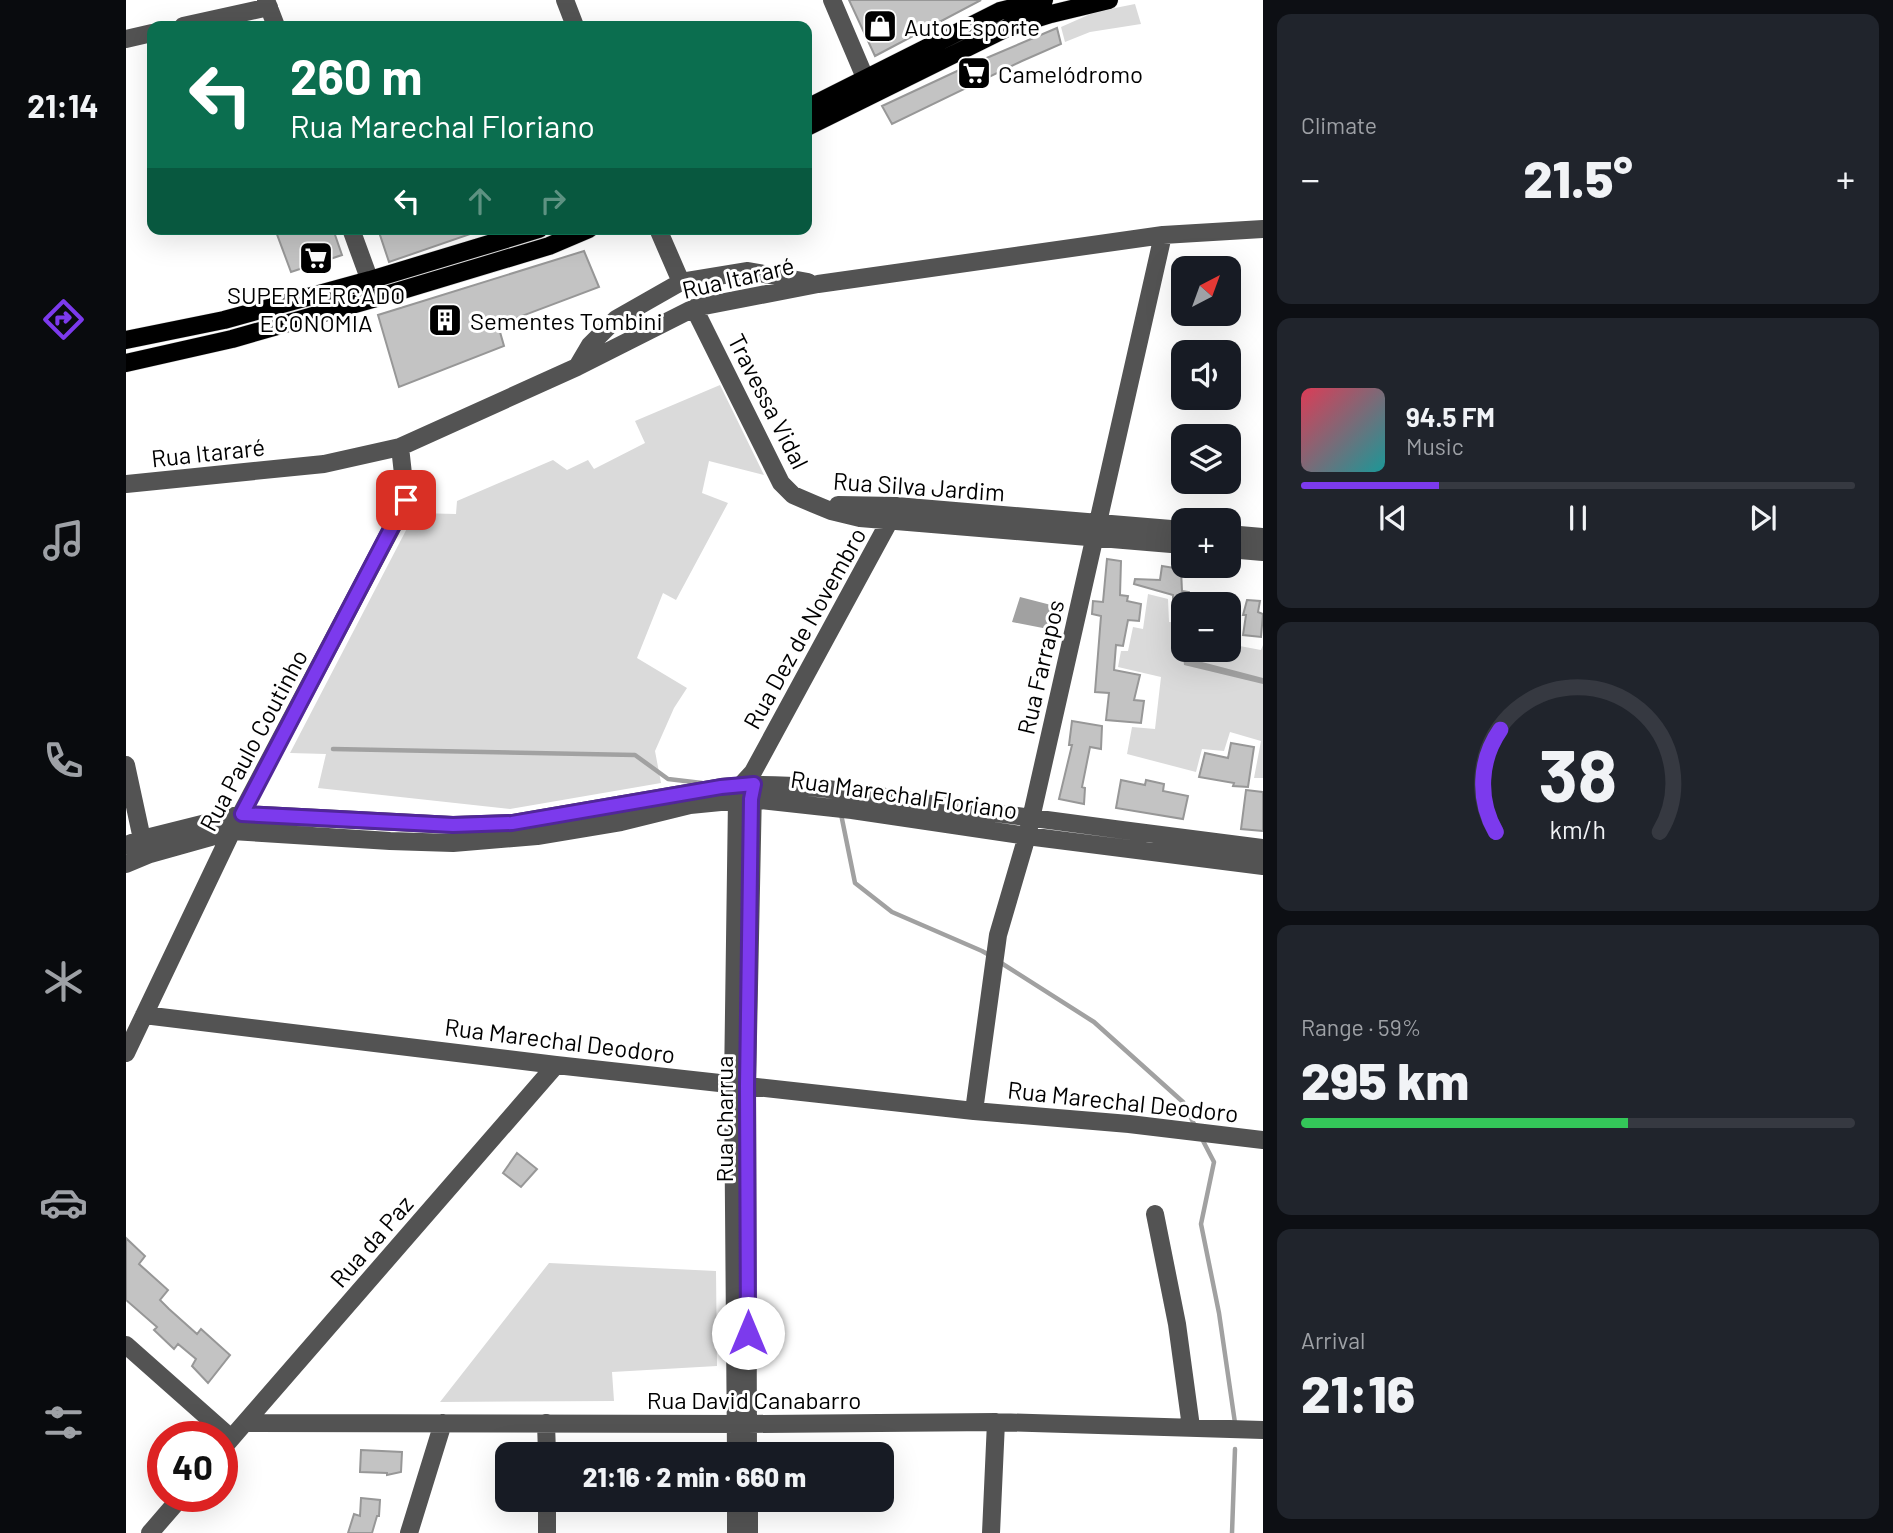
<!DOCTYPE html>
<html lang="en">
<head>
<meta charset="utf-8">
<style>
	:root { --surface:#171b24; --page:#20242c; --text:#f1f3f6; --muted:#9ea1a6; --line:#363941; --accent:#7c3aed }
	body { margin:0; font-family:Barlow,sans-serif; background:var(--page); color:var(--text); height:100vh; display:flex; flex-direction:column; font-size:26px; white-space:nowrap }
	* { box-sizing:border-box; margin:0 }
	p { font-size:23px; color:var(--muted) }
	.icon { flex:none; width:38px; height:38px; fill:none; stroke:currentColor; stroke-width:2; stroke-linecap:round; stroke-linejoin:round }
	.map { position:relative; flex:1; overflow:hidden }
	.details { display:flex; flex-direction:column; gap:14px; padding:14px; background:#0d0f14; width:630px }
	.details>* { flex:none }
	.hud { position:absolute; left:21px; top:21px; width:665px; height:214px; border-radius:14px; box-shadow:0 7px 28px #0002; background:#0b6e4f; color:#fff; overflow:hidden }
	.needle { width:46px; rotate:41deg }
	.tools { position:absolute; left:1045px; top:256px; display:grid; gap:14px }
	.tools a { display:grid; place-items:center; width:70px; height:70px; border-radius:14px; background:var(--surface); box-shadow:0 7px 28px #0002; font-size:35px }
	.speed { position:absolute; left:21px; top:1421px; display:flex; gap:14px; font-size:35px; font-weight:700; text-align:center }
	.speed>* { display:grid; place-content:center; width:91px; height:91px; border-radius:50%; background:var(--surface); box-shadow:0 7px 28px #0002; line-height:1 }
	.speed .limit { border:10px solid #d22; background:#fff; color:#111 }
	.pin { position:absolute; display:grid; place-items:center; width:60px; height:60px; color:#fff; margin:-30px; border-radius:14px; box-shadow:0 4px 10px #0006 }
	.me { position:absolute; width:77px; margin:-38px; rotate:0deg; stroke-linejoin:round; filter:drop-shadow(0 0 5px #0008) }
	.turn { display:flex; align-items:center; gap:24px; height:147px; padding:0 28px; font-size:32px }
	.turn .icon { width:91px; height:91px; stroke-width:2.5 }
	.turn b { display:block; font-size:49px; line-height:60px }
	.lanes { display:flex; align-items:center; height:66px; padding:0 28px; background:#0003; justify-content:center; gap:35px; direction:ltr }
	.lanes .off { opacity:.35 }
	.big { font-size:52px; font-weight:800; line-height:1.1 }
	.details .tile { flex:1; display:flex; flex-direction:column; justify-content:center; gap:10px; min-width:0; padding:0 24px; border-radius:14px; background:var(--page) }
	.details .dial { align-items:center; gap:0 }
	.dial svg { height:182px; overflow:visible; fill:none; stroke:var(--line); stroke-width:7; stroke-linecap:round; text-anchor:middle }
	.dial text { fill:var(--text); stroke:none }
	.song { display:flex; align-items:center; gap:21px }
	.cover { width:84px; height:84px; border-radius:10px; background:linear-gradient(135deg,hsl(350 70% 55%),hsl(180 70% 35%)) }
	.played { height:7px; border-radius:4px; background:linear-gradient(90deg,var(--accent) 25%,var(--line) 25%) }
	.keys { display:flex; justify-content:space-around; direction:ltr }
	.heat { display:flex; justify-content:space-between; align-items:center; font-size:38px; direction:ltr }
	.charge { height:10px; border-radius:5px; background:linear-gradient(90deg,#34c759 59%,var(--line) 0) }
	.trip { position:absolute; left:369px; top:1442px; width:399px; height:70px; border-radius:14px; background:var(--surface); box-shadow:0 7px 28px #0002; font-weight:800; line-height:70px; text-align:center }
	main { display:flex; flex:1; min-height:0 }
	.menu { display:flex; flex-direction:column; width:126px; justify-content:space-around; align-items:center; background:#090b0e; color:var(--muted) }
	.menu .icon { width:49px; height:49px }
	.menu .on { color:var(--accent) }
	.menu b { font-size:32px; color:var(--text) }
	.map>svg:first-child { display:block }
</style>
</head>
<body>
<main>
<nav class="menu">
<b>21:14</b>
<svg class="icon on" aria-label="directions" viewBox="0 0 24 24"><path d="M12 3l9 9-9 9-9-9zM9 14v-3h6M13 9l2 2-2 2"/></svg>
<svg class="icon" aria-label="music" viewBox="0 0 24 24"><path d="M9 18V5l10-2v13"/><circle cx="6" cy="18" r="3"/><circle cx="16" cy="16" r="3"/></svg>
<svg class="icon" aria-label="phone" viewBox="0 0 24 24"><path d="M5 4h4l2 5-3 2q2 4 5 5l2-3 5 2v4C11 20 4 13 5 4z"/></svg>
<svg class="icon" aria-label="climate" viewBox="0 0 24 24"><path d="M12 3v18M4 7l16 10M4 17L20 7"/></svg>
<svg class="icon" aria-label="car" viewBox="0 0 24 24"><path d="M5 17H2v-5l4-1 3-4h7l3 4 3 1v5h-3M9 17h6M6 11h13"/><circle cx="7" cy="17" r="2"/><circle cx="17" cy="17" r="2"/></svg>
<svg class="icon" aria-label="filters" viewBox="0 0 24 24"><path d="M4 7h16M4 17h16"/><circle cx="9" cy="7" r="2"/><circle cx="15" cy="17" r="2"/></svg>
</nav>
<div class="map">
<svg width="1137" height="1533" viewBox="0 0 1137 1533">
	<rect width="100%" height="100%" fill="#fff"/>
	<!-- green -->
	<path fill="#dadada" d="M1009,4L1015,24L964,32L939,42L935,27L969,12Z
		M594,385L638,475L583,461L576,493L602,503L550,600L537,593L511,658L561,688L548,708L529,751L535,783L384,809L192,788L200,754L164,753L289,513L330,514L331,501L427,460L441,470L462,460L468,469L519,443L509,421Z
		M1022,594L1042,599L1043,622L1057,623V649H1102L1103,644L1135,650L1137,645V778H1128L1135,741L1104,732L1098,751L1076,749L1070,772L1001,754L1006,727L1029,729L1035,677L992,667L995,651H1002L1007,627L1017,629Z
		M423,1263L590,1271L591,1366L486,1372L488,1401L314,1402Z"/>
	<!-- water -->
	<path fill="#a1a1a1" d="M894,597L925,605L922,629L886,622Z
		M1057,657L1137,678V684L1058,665Z"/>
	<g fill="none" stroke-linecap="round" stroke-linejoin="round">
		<!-- stream -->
		<path stroke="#a1a1a1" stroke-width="4.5" d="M207,749L509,755L542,779L576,783
			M715,814L729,883L766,912L856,951L865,956
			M872,961L968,1022L1057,1102L1069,1126
			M1075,1137L1088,1162L1075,1224L1093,1313L1109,1423
			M1106,1533L1109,1449"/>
	</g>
	<!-- building -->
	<path fill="#c3c3c3" stroke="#979797" stroke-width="2" d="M723,0H855L749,56Z
		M931,28L935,44L896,61L766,124L756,106L844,65Z
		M149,229H207L216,255L165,272Z
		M252,229H352L353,231L263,262Z
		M458,251L473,287L372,325L378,346L273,387L252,315Z
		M981,559L995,561L994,595L1002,596L1001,601L1015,604L1013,621L1002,620L997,646L990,645L988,670L1014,675L1008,700L1018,701L1015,723L980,720L983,693L969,692L975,616L966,614L967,601L977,602Z
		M1036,566L1055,569L1056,591L1063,592V604H1047V595L1008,584L1009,579L1034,580Z
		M1121,600L1134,601L1132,612L1137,614L1135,637L1117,635L1120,615H1117Z
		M946,721L976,726L975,749L964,747L956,787L959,788L958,804L933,799L946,745H943Z
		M1105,743L1128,747L1122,787L1107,786L1108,783L1073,777L1079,753L1102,758Z
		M995,780L1019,785L1020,780L1038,784L1037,791L1062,796L1057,819L990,808Z
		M1120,790L1137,792V831L1115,829Z
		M391,1153L411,1169L395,1187L377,1173Z
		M0,1238L19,1256L13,1264L42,1290L34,1300L43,1309L71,1334L75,1329L104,1355L82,1383L66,1366L70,1359L52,1344L48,1349L28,1330L31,1327L0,1300Z
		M235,1450L276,1452L275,1472L261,1475V1473L234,1472Z
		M235,1498L254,1500L253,1516H251L246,1533H222L228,1514L234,1516Z"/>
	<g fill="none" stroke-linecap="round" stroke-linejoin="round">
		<!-- major casing -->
		<g stroke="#dbdbdb" stroke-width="19">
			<path id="major" d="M681,108L874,11L918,0
				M681,127L883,27L925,14L983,0
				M0,340L98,320L244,280L413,229
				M0,363L106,339L250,298L423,246L463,229"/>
		</g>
		<!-- minor -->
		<path stroke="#535353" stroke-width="18" d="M140,0L150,26
			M439,0L449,26
			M706,0L740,80
			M57,26L143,7
			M0,39L26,33
			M225,229L248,292
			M532,229L555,282
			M568,308L655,483L667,495L688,504L705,511L734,518L1057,545
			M451,367L464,345L490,319L555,282L622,271L682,282
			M0,484L198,464L274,447L451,367L568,308L692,284L1037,235L1137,229
			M712,505L770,506L1057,530
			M1102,534L1137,537
			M1102,549L1137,552
			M0,765L16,839L22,850
			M0,845L16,839L116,814L327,825L386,823L595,787C674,779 754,797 832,808C934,822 1035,835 1137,848
			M0,864L24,854L106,831L264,841L327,843L411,836L495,822L564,805L625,799L726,810L901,836L1137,866
			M18,1015L430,1065L848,1111L1003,1124L1137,1140
			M0,1053L106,831L280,501L274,447
			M848,1111L872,935L901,836L1037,235
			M1029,1214L1051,1324L1065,1427
			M0,1345L105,1438
			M120,1423L622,1424L870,1422L1137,1430
			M420,1423L421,1454
			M96,1449L430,1065
			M610,1454L607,1084L611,799L615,785L627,772L764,520L770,506
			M622,1454L621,1086L627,789
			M421,1500V1533
			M610,1500V1533
			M623,1500V1533
			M24,1533L56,1496
			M283,1533L317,1423
			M865,1533L870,1422"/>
		<!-- major -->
		<use href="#major" stroke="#000" stroke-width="18"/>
	</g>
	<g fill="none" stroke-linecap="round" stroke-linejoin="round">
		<!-- route casing -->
		<g stroke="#51269a" stroke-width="18">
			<path id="route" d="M280,500L116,814L327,825L386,823L595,787L628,784L625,799L621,1086L622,1333"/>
		</g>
		<!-- route -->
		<use href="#route" stroke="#7c3aed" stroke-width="12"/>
	</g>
	<!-- icons -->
	<defs>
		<g id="shop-square" transform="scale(1.75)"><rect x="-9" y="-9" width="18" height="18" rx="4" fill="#000" stroke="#fff"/><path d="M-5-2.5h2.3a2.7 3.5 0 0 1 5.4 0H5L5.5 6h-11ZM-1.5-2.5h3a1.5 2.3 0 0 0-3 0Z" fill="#fff"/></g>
		<g id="supermarket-square" transform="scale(1.75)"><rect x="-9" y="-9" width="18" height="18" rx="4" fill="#000" stroke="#fff"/><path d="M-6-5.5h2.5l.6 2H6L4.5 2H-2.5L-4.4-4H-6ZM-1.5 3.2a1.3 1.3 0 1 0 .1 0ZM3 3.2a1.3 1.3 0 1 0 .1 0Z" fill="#fff"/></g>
		<g id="building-square" transform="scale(1.75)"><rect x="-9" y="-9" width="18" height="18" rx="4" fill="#000" stroke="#fff"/><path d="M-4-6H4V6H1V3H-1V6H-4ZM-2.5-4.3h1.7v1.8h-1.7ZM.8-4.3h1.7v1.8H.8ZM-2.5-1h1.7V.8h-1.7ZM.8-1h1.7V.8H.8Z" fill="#fff"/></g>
	</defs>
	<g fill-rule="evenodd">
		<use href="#shop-square" x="754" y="26"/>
		<use href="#supermarket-square" x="848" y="73"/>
		<use href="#supermarket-square" x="190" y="258"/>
		<use href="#building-square" x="319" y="320"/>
	</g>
	<g text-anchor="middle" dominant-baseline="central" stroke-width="6" stroke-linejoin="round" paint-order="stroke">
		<!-- poi labels -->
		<g font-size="24" fill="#000" stroke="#fff" text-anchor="start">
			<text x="778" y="26">Auto Esporte</text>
			<text x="872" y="73">Camelódromo</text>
			<text x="190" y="294" text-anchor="middle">SUPERMERCADO<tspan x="190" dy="28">ECONOMIA</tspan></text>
			<text x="344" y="320">Sementes Tombini</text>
		</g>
		<!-- street labels -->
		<g font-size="24" fill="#000" stroke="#fff">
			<text transform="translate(612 277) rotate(-13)">Rua Itararé</text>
			<text transform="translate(643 401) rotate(63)">Travessa Vidal</text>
			<text transform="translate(82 452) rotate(-6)">Rua Itararé</text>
			<text transform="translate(793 486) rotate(4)">Rua Silva Jardim</text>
			<text transform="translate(678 628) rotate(-61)">Rua Dez de Novembro</text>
			<text transform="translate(914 667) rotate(-77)">Rua Farrapos</text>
			<text transform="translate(127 740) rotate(-62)">Rua Paulo Coutinho</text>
			<text transform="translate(778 794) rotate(8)">Rua Marechal Floriano</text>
			<text transform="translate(434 1040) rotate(7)">Rua Marechal Deodoro</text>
			<text transform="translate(997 1101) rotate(6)">Rua Marechal Deodoro</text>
			<text transform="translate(597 1119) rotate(-90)">Rua Charrua</text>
			<text transform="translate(245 1241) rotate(-49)">Rua da Paz</text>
			<text x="628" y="1399">Rua David Canabarro</text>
		</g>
	</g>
</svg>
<div class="tools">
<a><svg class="needle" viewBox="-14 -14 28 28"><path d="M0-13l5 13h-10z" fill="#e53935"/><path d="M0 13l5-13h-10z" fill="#9ea1a6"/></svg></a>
<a><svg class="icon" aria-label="sound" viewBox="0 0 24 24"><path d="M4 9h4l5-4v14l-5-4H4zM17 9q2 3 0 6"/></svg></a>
<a><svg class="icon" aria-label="layers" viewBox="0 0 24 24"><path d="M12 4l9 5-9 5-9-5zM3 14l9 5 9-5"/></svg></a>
<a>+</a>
<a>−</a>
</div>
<div class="speed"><div class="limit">40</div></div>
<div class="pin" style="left:280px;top:500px;background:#d93025"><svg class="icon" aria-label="arrive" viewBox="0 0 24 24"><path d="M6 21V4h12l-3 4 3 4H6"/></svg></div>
<svg class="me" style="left:622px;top:1333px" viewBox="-20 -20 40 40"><circle r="19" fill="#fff"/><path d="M0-13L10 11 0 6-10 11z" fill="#7c3aed"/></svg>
<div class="trip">21:16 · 2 min · 660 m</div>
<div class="hud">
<div class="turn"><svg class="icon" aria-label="left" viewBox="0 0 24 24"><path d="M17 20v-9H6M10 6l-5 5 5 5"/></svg><div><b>260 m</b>Rua Marechal Floriano</div></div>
<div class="lanes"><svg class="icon" aria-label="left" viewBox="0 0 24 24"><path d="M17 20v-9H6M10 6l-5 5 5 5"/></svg><svg class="icon off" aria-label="ahead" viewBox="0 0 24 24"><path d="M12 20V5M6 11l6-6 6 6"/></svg><svg class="icon off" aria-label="right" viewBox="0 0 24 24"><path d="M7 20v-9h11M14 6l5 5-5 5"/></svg></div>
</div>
</div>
<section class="details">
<div class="tile"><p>Climate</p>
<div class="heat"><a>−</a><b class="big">21.5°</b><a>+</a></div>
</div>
<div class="tile">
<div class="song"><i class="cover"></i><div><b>94.5 FM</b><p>Music</p></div></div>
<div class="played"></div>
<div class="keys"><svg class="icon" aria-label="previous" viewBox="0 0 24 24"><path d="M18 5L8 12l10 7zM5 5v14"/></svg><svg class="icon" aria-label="pause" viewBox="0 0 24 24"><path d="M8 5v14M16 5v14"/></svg><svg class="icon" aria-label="next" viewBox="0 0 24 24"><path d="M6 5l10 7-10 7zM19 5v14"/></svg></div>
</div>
<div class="tile dial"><svg viewBox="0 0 100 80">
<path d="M14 69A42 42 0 1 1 86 69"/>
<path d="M14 69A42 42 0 0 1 16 24" stroke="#7c3aed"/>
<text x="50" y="56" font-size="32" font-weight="700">38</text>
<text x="50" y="72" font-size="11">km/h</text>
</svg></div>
<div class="tile"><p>Range · 59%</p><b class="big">295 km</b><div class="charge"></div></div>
<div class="tile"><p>Arrival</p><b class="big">21:16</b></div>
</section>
</main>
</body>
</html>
